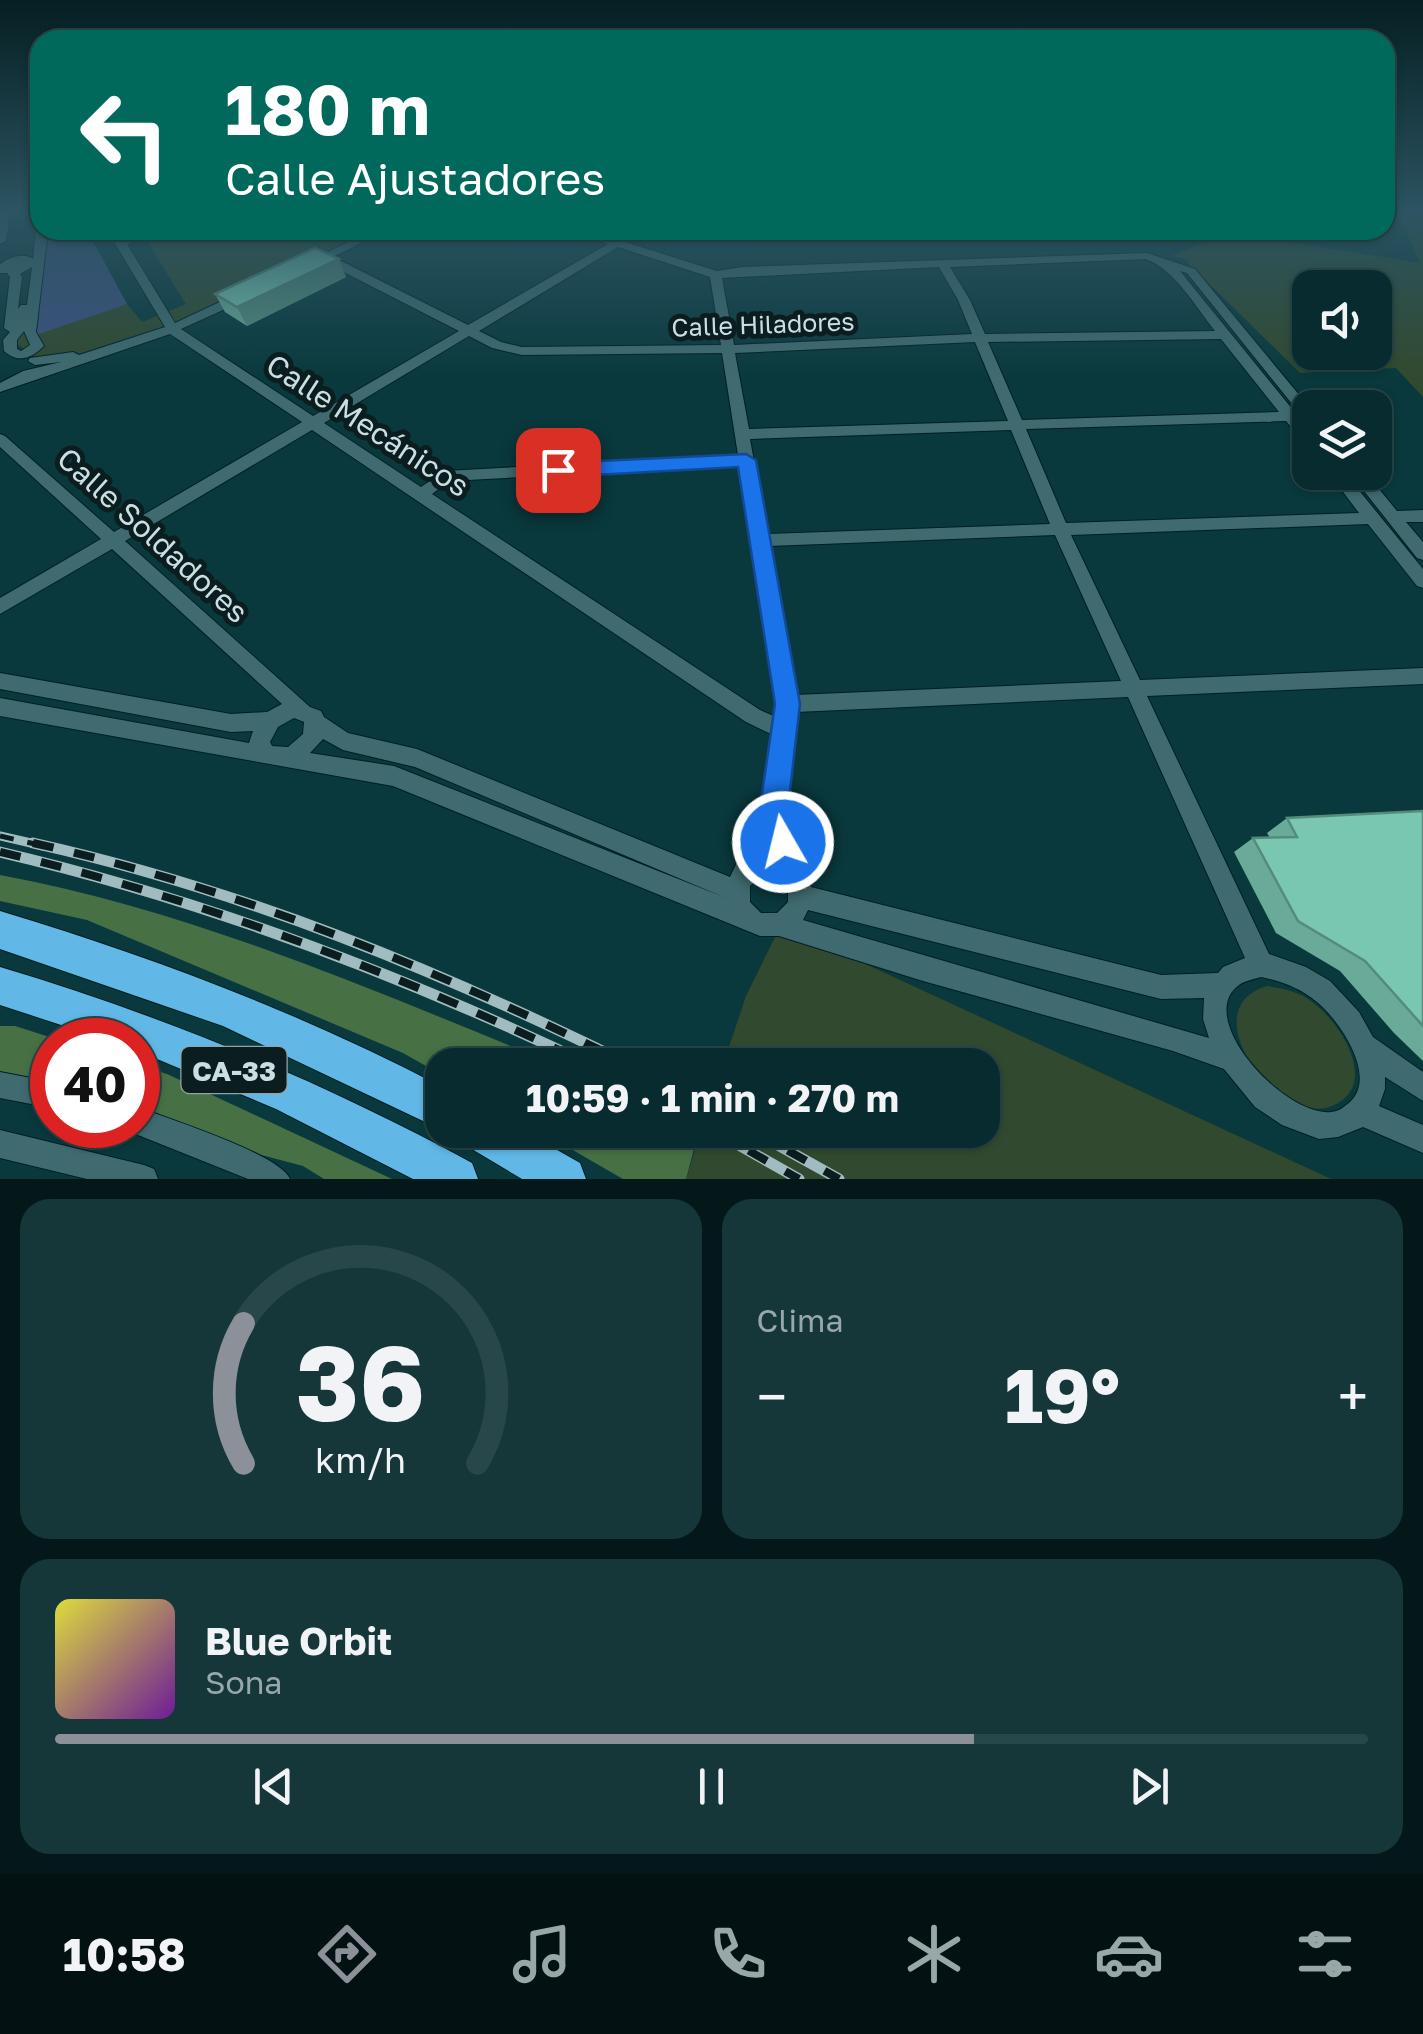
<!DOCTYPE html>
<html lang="es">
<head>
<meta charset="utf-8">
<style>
	:root { --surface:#072b2e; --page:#15373a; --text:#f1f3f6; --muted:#98a7aa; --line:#28474a; --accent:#8c9099 }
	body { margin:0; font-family:"Golos Text",sans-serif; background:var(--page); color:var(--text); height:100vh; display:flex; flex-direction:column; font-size:38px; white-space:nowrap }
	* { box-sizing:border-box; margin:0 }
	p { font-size:32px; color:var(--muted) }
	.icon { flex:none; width:55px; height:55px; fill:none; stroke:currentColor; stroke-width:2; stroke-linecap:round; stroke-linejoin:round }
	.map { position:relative; height:1179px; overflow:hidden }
	.drawer { display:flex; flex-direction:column; gap:20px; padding:20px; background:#041819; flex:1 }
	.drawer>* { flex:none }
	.hud { position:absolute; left:30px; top:30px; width:1365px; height:210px; border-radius:30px; box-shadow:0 2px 8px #0004,0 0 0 2px var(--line); background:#00695c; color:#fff; overflow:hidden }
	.controls { position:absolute; left:1292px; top:270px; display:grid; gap:20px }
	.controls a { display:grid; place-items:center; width:100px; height:100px; border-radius:20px; background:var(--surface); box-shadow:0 2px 8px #0004,0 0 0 2px var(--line); font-size:50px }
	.speed { position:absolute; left:30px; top:1018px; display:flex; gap:20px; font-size:50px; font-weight:700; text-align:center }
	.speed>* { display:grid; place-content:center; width:130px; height:130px; border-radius:50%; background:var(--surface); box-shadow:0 2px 8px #0004,0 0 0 2px var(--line); line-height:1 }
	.speed .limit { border:15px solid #d22; background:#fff; color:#111 }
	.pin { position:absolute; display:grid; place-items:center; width:85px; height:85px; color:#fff; margin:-42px; border-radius:20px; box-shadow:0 5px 15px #0006 }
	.me { position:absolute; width:110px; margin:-55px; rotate:352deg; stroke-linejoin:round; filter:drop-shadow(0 0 8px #0008) }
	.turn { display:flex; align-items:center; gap:35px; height:210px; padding:0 30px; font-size:45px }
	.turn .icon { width:130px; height:130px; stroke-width:2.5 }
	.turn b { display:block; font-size:70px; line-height:85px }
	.big { font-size:75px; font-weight:700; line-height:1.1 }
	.drawer .widget { flex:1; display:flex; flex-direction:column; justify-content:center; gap:15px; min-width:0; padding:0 35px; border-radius:30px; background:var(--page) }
	.drawer .dial { align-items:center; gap:0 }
	.dial svg { height:260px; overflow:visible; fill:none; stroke:var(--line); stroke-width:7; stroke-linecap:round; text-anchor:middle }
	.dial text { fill:var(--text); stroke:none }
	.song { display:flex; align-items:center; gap:30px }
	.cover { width:120px; height:120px; border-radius:15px; background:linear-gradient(135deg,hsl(60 70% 55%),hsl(280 70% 35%)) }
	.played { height:10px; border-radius:5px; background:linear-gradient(90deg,var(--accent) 70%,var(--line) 70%) }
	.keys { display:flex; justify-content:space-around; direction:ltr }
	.heat { display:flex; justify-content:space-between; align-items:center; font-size:55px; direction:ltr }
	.drawer .tiles { flex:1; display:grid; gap:20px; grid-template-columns:1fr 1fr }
	.widget:last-child { grid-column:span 2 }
	.trip { position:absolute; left:425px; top:1048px; width:575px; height:100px; border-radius:30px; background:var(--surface); box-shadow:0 2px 8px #0004,0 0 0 2px var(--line); font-weight:700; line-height:100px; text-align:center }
	.tabs { display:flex; height:160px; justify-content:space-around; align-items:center; background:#031112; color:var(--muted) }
	.tabs .icon { width:70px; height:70px }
	.tabs .on { color:var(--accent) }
	.tabs b { font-size:45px; color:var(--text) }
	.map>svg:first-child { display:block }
</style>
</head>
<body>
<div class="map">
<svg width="1423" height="1179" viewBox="0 0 1423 1179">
	<rect width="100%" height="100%" fill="#09393d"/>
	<!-- green -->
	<path fill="#314a2f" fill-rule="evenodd" d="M1398,213H1423V397L1396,368L1300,373L1184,259L1172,256L1201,243L1215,230L1420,263ZM1310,288H1375V352H1310Z
		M140,230H382L172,329L94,354L35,361L32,347L26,351L15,342L23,329L31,343L30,332L127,304L142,322L186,304Z
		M781,925L1331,1179H686L701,1130H982V1065H723L746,996Z
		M1267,986C1283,989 1297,991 1311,1001C1341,1022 1381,1086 1332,1106C1280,1128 1189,1009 1267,986Z"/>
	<!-- forest -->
	<path fill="#477145" d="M0,875C194,911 375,991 557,1065H442V1075L403,1053L87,920L0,901Z
		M0,1026H15L59,1040H52V1100L0,1086Z
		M138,1065L167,1074L392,1179H324L303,1166L138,1122Z
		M538,1130H699L686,1179H623Z"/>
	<!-- water -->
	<path fill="#3d5181" d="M45,230H87L127,304L36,335Z"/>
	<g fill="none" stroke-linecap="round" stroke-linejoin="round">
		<!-- minor casing -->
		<g stroke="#001f22" stroke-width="2">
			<path id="minor" d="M0,213H10L6,241L0,244Z
				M40,227V230H48L36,332L44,346C32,358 18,364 4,351L3,340L10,332L4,328L10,277L7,273H0V264C10,257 23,252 33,259L36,230ZM32,267L27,305H21L18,309L22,277L20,274ZM24,331L30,345L21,351L17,349V340Z
				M107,230H119L123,238L155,230H174L127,244L175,323L239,293H247V299L181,329L313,416L459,331L324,262L316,264L310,261L372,230H387L333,257L468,325L608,244L570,230H587L717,271L743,267L1147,253L1195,269L1310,408V422L1305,420L1187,273L1180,271L1310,431V446L1305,444L1286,421L1026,429L1066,523L1359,513L1328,472H1344L1423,569V588L1417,586L1368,524L1071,535L1140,680L1423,668V684L1147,696L1269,954L1306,967L1330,981L1359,1012L1373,1037L1423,1072V1101L1385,1077V1089L1379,1106L1423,1125V1153L1363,1127L1338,1137L1319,1139L1282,1125L1255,1107L1224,1069L1173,1051L923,981L779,936H760L393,786L0,716V698L249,743L253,731L231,732L0,689V673L231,714L267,712L282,704L112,549L0,614V598L101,539L0,447V434L5,436L114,532L302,422L170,334L0,392V383L23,371L61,362L35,365L28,361L30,358L73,352L79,355L165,327ZM618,247L710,277L721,345L522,347L501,342L479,331ZM1146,259C1175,270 1196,307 1215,331L985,334L970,300L950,267ZM939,267L958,300L972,334L734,345L722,278ZM469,336L492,348L522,355L722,353L738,455L445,471L421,487L324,423ZM1221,339L1279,412L1022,420L988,342ZM975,342L1008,421L749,429L735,353ZM312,430L746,722L773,735L763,808L730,877L417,749L348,733L324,717L321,711L310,707L125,541ZM1011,430L1050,524L767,534L750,439ZM740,465L777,704L776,717L760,710L432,494L449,481ZM1055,535L1121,681L795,695L769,546ZM1128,697L1245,958L1223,967L1218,973L1161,975L811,887C803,862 785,833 785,805C785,774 792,741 796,712ZM294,718L304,722L303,734L288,747L272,746L270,742L278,727ZM323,739L343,750L415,767L726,898L394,766L310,753ZM771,839L775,852L766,851ZM763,874H777L788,886V902L777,913H761L750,902V886ZM808,910L1161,999L1204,998L1203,1019L1209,1038L803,920ZM1261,977C1282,981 1300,988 1317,1002C1339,1020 1377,1075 1351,1101C1344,1107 1340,1111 1331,1112C1285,1117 1193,1018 1239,985C1244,981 1255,979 1261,977Z
				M1349,472H1365L1397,511L1423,510V522H1406L1423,542V560L1417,558Z
				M0,1072L52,1082V1108L0,1098Z
				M138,1107C168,1119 280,1154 290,1179H248L128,1131L126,1125H138Z
				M0,1130L144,1165L154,1169L158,1179H87L0,1158Z"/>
		</g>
		<!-- highway casing -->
		<g stroke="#001f22" stroke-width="2">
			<path id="highway" d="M0,911C153,957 301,1013 442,1087V1130L223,1026L0,949Z
				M0,967C164,1016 321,1081 472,1163L478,1179H413L276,1109L138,1051V1040H107L0,1005Z
				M459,1130H522L580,1163L586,1179H522L465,1145Z"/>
		</g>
		<!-- minor -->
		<use href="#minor" fill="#3f6b70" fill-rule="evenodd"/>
		<!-- highway -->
		<use href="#highway" fill="#61b8e7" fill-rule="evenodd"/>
		<!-- rail-far1 casing -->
		<g stroke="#a1bcc0" stroke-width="9">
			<path id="rail-far1" d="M0,836L44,846"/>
		</g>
		<!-- rail casing -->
		<g stroke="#a1bcc0" stroke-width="11">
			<path id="rail" d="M33,843C244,890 438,970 631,1065
				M0,852C206,900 400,974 591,1065
				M712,1130L799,1179
				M751,1130L839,1179"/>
		</g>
		<!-- rail-far1 -->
		<use href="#rail-far1" stroke="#0b1d1f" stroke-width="5" stroke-dasharray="14" stroke-linecap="butt"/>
		<!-- rail -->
		<use href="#rail" stroke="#0b1d1f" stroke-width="8" stroke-dasharray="21" stroke-linecap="butt"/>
	</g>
	<!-- wall -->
	<path fill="#69ab98" d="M346,277L247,326L225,312L215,294Z
		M1423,811V1061L1394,1033L1340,971L1276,933L1234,852L1253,838H1270L1267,833L1287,818Z"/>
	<!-- shaded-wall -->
	<path fill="#558b7c" d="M339,259L346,277L247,326L237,307Z"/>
	<!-- building -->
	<path fill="#7ac7b1" stroke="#558b7c" stroke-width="2.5" d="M315,248L339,259L237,307L215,294Z
		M1423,811V1026L1365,961L1298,921L1253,838L1297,837L1287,818Z"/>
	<!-- sky -->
	<linearGradient id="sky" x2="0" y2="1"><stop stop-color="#051f22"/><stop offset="0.56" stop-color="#2c5462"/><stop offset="1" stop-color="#2c5462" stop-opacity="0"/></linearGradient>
	<rect width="1423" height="378" fill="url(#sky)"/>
	<!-- route -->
	<path fill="#1a73e8" stroke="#114b97" stroke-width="2.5" d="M746,454L756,460L800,704L788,808L798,842L793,852L783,856L773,852L760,808L775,704L738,467L558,477L548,470L558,463Z"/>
	<g text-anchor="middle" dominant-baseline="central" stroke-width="10" stroke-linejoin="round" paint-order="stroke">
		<!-- far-street labels -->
		<g font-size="25" fill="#c9dfe2" stroke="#0b1d1f">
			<text transform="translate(763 324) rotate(-2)">Calle Hiladores</text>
		</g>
		<!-- shield labels -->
		<rect fill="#0b1d1f" stroke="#90a5a8" stroke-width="2.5" x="181.5" y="1047" width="105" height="46" rx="8"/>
		<g font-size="28" font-weight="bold" fill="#c9dfe2">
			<text x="234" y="1070">CA-33</text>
		</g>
		<!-- street labels -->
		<g font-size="30" fill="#c9dfe2" stroke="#0b1d1f">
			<text transform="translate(368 425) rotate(33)">Calle Mecánicos</text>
			<text transform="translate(153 535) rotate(42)">Calle Soldadores</text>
		</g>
	</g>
</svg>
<div class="controls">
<a><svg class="icon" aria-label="sound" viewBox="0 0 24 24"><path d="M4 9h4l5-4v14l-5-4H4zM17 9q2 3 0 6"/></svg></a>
<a><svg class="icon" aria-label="layers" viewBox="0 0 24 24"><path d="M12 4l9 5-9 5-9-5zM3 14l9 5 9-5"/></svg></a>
</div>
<div class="speed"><div class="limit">40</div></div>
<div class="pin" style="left:558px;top:470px;background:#d93025"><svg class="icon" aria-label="arrive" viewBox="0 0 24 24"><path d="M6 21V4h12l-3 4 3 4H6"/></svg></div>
<svg class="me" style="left:783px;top:842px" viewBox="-20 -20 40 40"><circle r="17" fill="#1a73e8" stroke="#fff" stroke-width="3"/><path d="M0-11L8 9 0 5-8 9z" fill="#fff"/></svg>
<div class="trip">10:59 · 1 min · 270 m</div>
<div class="hud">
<div class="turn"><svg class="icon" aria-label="left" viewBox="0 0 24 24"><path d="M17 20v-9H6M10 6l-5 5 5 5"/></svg><div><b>180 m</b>Calle Ajustadores</div></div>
</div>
</div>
<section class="drawer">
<div class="tiles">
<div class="widget dial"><svg viewBox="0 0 100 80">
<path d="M14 69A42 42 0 1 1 86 69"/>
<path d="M14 69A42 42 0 0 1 14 26" stroke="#8c9099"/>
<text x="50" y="56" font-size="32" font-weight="700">36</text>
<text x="50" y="72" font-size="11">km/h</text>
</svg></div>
<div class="widget"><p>Clima</p>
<div class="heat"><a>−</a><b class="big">19°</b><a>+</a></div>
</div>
<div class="widget">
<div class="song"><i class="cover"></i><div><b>Blue Orbit</b><p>Sona</p></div></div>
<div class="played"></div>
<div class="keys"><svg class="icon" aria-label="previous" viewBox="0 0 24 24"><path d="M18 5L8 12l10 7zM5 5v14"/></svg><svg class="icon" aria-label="pause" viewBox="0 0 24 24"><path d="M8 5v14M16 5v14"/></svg><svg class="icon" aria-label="next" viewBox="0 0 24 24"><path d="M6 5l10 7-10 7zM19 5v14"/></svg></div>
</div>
</div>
</section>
<nav class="tabs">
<b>10:58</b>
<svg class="icon on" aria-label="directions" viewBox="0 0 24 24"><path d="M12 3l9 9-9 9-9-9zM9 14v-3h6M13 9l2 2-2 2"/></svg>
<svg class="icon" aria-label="music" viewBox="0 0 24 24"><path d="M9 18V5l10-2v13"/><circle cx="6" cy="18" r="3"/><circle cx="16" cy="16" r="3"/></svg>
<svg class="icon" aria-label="phone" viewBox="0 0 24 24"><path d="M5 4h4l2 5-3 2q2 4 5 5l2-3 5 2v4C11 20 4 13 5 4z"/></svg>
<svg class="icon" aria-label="climate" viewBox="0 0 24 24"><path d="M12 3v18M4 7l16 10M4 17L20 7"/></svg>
<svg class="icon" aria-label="car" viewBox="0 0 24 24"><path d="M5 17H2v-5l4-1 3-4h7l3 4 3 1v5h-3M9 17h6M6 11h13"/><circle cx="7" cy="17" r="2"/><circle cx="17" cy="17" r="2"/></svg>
<svg class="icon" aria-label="filters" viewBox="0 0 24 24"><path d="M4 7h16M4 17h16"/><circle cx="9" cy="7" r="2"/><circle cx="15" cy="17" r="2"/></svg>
</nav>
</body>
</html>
